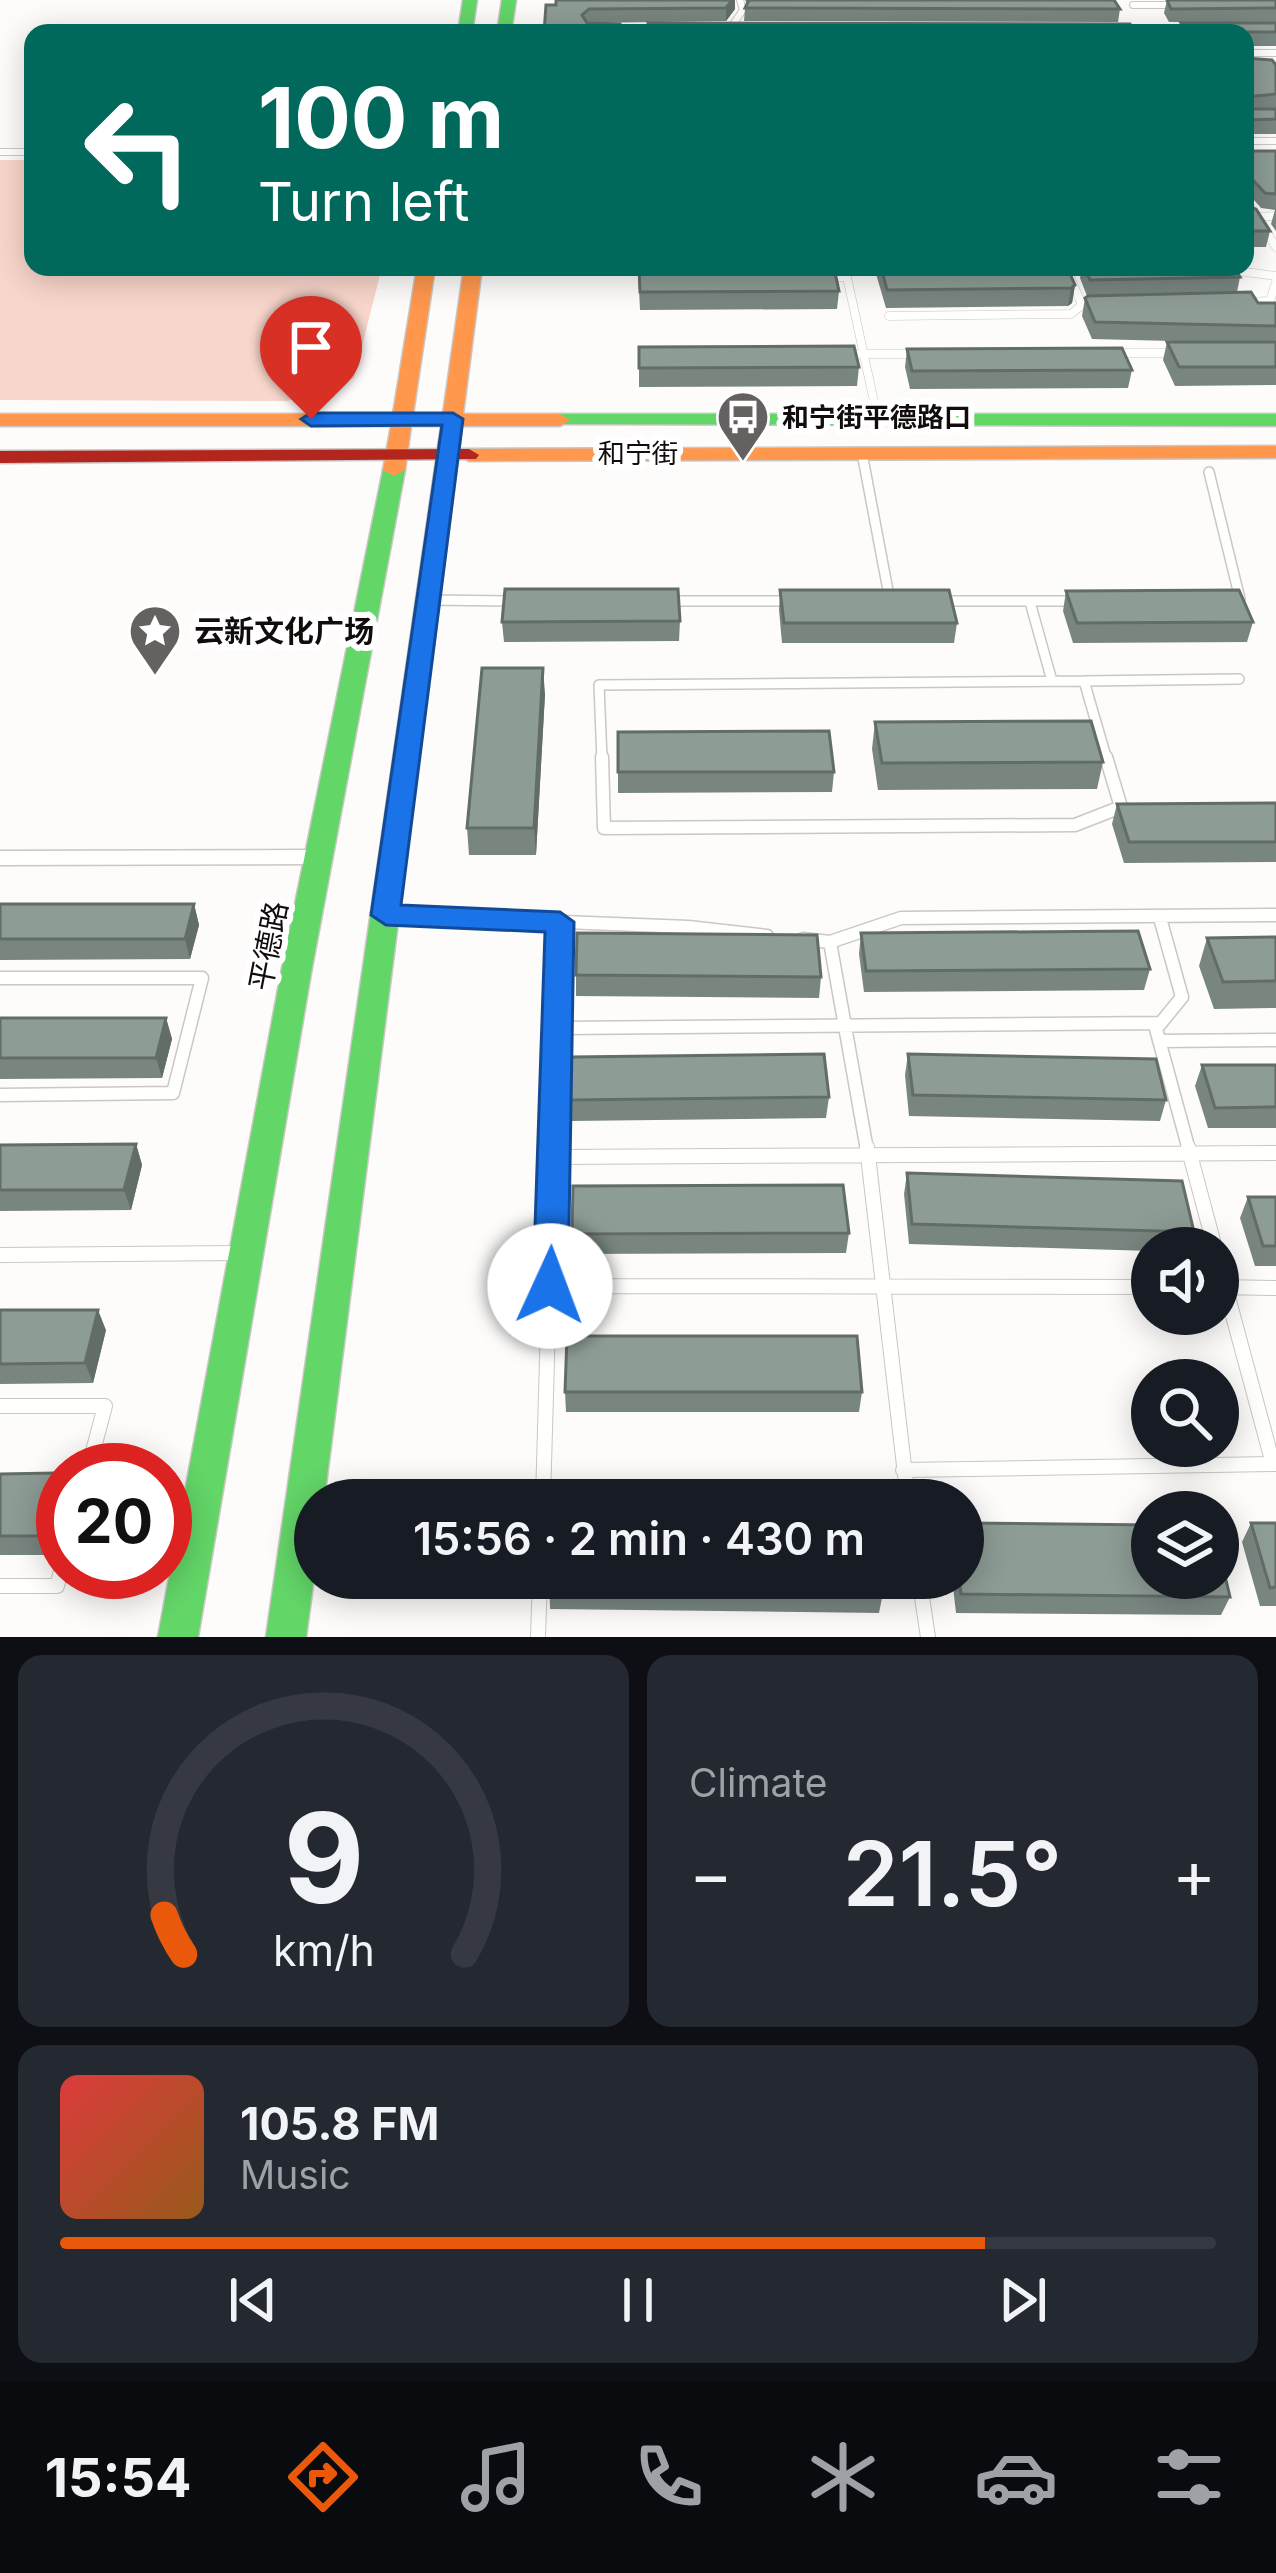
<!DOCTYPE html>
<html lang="en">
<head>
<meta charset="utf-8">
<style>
	:root { --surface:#171b24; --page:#242831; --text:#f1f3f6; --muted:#9ea1a6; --line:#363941; --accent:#ea580c }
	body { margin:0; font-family:Inter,"Noto Sans SC",sans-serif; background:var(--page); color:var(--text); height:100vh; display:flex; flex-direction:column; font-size:45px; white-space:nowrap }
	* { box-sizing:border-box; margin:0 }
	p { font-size:39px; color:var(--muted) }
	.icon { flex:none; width:66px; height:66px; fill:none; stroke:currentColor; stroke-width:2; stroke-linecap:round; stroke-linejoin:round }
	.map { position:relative; height:1637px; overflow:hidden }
	.drawer { display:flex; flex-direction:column; gap:18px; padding:18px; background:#0d0f14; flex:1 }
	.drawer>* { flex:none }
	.hud { position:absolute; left:24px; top:24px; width:1230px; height:252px; border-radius:24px; box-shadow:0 6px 30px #0003; background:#00695c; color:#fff; overflow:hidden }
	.fabs { position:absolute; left:1131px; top:1227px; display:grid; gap:24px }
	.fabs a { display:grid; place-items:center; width:108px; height:108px; border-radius:50%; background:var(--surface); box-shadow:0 6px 30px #0003; font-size:60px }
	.speed { position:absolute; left:36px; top:1443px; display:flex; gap:24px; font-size:60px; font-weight:700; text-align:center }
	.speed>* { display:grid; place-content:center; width:156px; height:156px; border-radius:50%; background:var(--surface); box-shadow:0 6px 30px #0003; line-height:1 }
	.speed .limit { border:18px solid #d22; background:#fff; color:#111 }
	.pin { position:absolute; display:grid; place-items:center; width:102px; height:102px; color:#fff; margin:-123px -51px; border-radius:50% 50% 50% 0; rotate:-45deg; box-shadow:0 0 12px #0007 }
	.pin .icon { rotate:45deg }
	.me { position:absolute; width:132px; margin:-66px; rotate:2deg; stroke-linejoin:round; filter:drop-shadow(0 0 9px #0008) }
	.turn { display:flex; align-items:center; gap:42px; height:252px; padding:0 36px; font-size:54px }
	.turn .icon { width:156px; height:156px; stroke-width:2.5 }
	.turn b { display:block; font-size:84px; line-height:102px }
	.big { font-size:90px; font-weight:600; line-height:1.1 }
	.drawer .widget { flex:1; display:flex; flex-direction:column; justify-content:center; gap:18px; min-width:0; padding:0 42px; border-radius:24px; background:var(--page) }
	.drawer .dial { align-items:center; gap:0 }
	.dial svg { height:312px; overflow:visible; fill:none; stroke:var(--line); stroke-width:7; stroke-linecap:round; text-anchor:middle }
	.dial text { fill:var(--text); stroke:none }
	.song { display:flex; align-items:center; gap:36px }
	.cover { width:144px; height:144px; border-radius:18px; background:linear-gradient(135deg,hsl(0 70% 55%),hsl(30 70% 35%)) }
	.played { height:12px; border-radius:6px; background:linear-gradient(90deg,var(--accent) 80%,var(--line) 80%) }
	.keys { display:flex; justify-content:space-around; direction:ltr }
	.heat { display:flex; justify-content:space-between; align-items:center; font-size:66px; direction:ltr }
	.drawer .tiles { flex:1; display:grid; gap:18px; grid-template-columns:1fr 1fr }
	.widget:last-child { grid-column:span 2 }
	.trip { position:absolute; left:294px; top:1479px; width:690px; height:120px; border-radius:60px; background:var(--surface); box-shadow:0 6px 30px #0003; font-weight:600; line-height:120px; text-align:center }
	.tab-bar { display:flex; height:192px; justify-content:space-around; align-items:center; background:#090b0e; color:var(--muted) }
	.tab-bar .icon { width:84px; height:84px }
	.tab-bar .active { color:var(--accent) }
	.tab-bar b { font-size:54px; color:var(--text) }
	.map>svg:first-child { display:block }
</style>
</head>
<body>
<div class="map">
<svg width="1276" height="1637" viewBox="0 0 1276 1637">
	<rect width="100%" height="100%" fill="#fdfcfb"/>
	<!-- green -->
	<path fill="#f9d6cb" d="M0,160H33V267H382L354,378L287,401L0,400Z"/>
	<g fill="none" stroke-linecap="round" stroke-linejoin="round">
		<!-- lane-far4 casing -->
		<g stroke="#cac7c5" stroke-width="8">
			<path id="lane-far4" d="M1133,5H1178
				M1123,29H1195
				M608,30L662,29
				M727,33L743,10L740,0
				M1245,53H1276
				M1245,141H1276
				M0,152H33"/>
		</g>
		<!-- lane-far3 casing -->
		<g stroke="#cac7c5" stroke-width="9">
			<path id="lane-far3" d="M1245,199L1276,247
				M1245,217L1276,216
				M1066,267L1082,305
				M1208,267L1276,276
				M823,277H847L878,420
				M1245,302L1270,301L1276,282
				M889,316L1071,314L1082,305H1094
				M1111,353H1177
				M847,354H919"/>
		</g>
		<!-- lane-far2 casing -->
		<g stroke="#cac7c5" stroke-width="12">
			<path id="lane-far2" d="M862,453L890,601
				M1209,472L1240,599H1235
				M431,600L515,601
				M665,601H791
				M941,601H1079
				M1030,602L1052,681
				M1084,681L1107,760
				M1084,681L1239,679
				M602,760L599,685L1084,681"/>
		</g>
		<!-- lane-far1 casing -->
		<g stroke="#cac7c5" stroke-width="15">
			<path id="lane-far1" d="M602,757L604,828L1075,825L1121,807L1106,757
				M390,915L688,927L767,936
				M1160,918L1182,997L1156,1029L1189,1150
				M803,939L830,942L867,1150
				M830,942L901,918L1276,915
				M0,978H202L173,1093L0,1095
				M560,1028L1161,1023
				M1159,1041L1276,1040
				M553,1150L560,922"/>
		</g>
		<!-- lane casing -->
		<g stroke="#cac7c5" stroke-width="16">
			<path id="lane" d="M867,1147L908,1500
				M1188,1147L1215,1248
				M554,1157L1276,1153
				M0,1255L237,1253
				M1218,1260L1273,1464
				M550,1286L1152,1287
				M1221,1287L1276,1288
				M0,1406H105L88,1470
				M903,1470L1276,1464
				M543,1500L553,1147
				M919,1578L928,1637
				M0,1586H57L63,1564
				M538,1637L540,1578"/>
		</g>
		<!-- street casing -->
		<g stroke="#cac7c5" stroke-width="3">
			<path id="street" d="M318,850L329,857L318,864L0,865V851Z"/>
		</g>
		<!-- fast casing -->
		<g stroke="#cac7c5" stroke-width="3">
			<path id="fast" d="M463,0H477L472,33H458Z
				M502,0H516L511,33H497Z
				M560,414H1276V426L553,424V416Z
				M394,464L405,470L311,973L198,1637H158L281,973L383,470Z
				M388,881L402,891L324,1500H315V1570L306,1637H266L374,891Z"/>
		</g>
		<!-- slow casing -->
		<g stroke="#cac7c5" stroke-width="3">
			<path id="slow" d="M417,267H435L413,414H443L464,267H482L463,414H560L570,420L560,426H462L402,891L388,901L374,891L441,426H411L405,470L394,476L383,470L391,426H0V414H393Z
				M1276,446V458L469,461L459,455L469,449Z"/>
		</g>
		<!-- jam casing -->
		<g stroke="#cac7c5" stroke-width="3">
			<path id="jam" d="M469,449L479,455L476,459L0,463V451Z"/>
		</g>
		<!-- lane-far4 -->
		<use href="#lane-far4" stroke="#fffffe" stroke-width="6"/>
		<!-- lane-far3 -->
		<use href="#lane-far3" stroke="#fffffe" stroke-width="8"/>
		<!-- lane-far2 -->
		<use href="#lane-far2" stroke="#fffffe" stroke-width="9"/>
		<!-- lane-far1 -->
		<use href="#lane-far1" stroke="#fffffe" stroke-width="12"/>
		<!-- lane -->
		<use href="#lane" stroke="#fffffe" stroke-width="14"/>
		<!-- street -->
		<use href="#street" fill="#fffffe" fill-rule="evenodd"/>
		<!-- fast -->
		<use href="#fast" fill="#63d668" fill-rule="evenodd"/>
		<!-- slow -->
		<use href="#slow" fill="#ff974d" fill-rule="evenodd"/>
		<!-- jam -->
		<use href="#jam" fill="#b3261e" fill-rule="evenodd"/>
	</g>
	<!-- wall -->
	<path fill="#798680" d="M556,0H735V9L726,21L589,23L544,33Z
		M745,0H1114L1120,9L1118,22L744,21L745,8L747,3Z
		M1167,0H1276V22H1169L1164,13Z
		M1181,23H1276V46H1245V33H1179Z
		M1245,58L1276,65V134H1245Z
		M1245,151H1276V231L1271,224L1275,210L1261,208L1246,191Z
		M1245,206L1270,231L1266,247H1245Z
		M638,267H829L839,291L837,309L640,310Z
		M874,267H1067L1075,285L1072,303L1068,306L886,308Z
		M1082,267H1234L1240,277L1237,292L1258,303H1276V385L1175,386L1163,360L1167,342H1214L1092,339L1082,316L1085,298L1087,296L1080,278Z
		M639,347L859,367L857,386L639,387Z
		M907,349L1132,370L1128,388L910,389L905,367Z
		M780,590L957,623L954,643H782L779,610Z
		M1066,591L1253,622L1247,642L1073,643L1063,611Z
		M680,621L679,641L504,642L502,622Z
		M545,694L536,855H469L467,828Z
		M875,722L1103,762L1097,789L878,790L872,749Z
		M618,732L834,772L832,792L618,793Z
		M1276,803V862L1124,863L1112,824L1117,804Z
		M0,904H194L199,925L190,959L0,960Z
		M861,933L1150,969L1144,990L864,992L859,954Z
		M1276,937V1008L1214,1009L1199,966L1207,938Z
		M576,975L821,977L819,998L576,996Z
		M0,1018H166L172,1039L162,1078L0,1079Z
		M908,1054L1166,1100L1160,1121L909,1116L905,1075Z
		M1202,1065H1276V1128H1208L1195,1086Z
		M829,1097L826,1118L571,1121L570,1100Z
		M136,1144L142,1165L131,1210L0,1211V1145Z
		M907,1173L1194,1232L1188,1248H1152V1251L909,1244L904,1194Z
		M1248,1197H1276V1266H1255L1240,1218Z
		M849,1233L846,1253L573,1254L572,1234Z
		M0,1310L106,1330L93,1383L0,1384Z
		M565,1392H862L859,1412H566Z
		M0,1474L62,1493L47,1555H0Z
		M1251,1523H1276V1606H1260L1242,1542Z
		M549,1578L884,1588L879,1613L550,1609Z
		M952,1578H963L1230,1597L1221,1615L956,1613Z"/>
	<!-- shaded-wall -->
	<path fill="#636d68" d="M732,0H735V9L726,21V8Z
		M1075,285L1072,303L1068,306L1071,288Z
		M543,668L545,694L536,855L534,828Z
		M194,904L199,925L190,959L185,939Z
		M166,1018L172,1039L162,1078L156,1058Z
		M136,1144L142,1165L131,1210L124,1190Z
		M98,1310L106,1330L93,1383L85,1363Z
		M54,1473L62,1493L47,1555L38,1536Z"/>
	<!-- building -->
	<path fill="#8d9c95" stroke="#636d68" stroke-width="3" d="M556,0H732L726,8L589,9L582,15L587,23L620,24V33H544L546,5H556Z
		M749,0H1114L1120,9L745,8Z
		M1167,0H1276V8L1171,9Z
		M648,23L1130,24L1136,33H649Z
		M1181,23H1276V32H1248L1245,34L1188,33Z
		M1245,58L1272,60L1276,65V94L1245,97Z
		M1245,107L1247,109H1276V119L1245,120Z
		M1245,151H1276V194L1265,193L1249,176L1245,178Z
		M1245,206L1256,209L1270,231H1245Z
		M881,267H1067L1075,285L1071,288L887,290Z
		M1084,267H1234L1240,277L1090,280Z
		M639,268H834L839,291L640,292Z
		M1251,292L1258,303H1276V326L1095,322L1085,298L1088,296Z
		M1167,342H1276V367H1179Z
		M854,346L859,367L639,368V347Z
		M1122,348L1132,370L912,371L907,349Z
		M505,589H678L680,621L502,622Z
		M780,590H949L957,623H784Z
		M1239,590L1253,622L1077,623L1066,591Z
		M482,668H543L534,828H467Z
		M1091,721L1103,762L882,763L875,722Z
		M829,731L834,772H618V732Z
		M1276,803V842H1129L1117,804Z
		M0,904H194L185,939H0Z
		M1138,931L1150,969L866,971L861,933Z
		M577,933L817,935L821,977L576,975Z
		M1276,937V981L1223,982L1207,938Z
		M0,1018H166L156,1058H0Z
		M824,1054L829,1097L570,1100L571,1057Z
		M908,1054L1156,1059L1166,1100L913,1095Z
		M1202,1065H1276V1107L1215,1108Z
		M136,1144L124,1190H0V1145Z
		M907,1173L1182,1181L1194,1232L912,1224Z
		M843,1185L849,1233L572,1234L573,1186Z
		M1248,1197H1276V1246H1263Z
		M0,1310H98L85,1363L0,1364Z
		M567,1336H857L862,1392H565Z
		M54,1473L38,1536H0V1474Z
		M963,1523L1152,1525V1578H1218V1546L1230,1597L961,1594L959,1578H963Z
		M1251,1523H1276V1587L1270,1588Z
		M549,1578H883L884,1588L548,1584Z"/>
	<!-- route -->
	<path fill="#1a73e8" stroke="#114b97" stroke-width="3" d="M453,413L463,419L401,905L560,912L574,922L568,1286L563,1297L550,1302L538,1297L533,1286L545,932L386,925L371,915L442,425L311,426L301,419L311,413Z"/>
	<!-- icons -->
	<defs>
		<g id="bus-pin" transform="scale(2.7)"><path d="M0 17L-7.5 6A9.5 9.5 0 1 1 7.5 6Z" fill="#646160" stroke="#fff"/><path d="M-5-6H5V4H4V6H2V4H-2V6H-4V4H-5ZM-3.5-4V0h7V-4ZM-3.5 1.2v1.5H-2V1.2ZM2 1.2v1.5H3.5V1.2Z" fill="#fff"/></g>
		<g id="sight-pin" transform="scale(2.7)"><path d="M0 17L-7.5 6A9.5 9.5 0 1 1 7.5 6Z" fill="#646160" stroke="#fff"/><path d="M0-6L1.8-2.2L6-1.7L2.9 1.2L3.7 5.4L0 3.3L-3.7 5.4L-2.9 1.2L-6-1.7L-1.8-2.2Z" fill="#fff"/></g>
	</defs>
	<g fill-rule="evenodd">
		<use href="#bus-pin" x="743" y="417"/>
		<use href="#sight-pin" x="155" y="631"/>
	</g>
	<g text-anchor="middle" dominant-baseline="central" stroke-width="12" stroke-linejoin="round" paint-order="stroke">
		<!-- far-poi labels -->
		<g font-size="27" font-weight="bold" fill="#120d0c" stroke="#fff" text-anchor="start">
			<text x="782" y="417">和宁街平德路口</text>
		</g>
		<!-- far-street labels -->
		<g font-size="27" fill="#120d0c" stroke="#fff">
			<text x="638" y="453">和宁街</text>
		</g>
		<!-- poi labels -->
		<g font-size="30" font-weight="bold" fill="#120d0c" stroke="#fff" text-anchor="start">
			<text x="194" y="631">云新文化广场</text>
		</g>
		<!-- street labels -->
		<g font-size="30" fill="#120d0c" stroke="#fff">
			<text transform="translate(268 946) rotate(-79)">平德路</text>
		</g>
	</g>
</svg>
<div class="fabs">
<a><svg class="icon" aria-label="sound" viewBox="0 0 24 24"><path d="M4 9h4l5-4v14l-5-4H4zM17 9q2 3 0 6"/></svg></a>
<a><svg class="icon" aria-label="search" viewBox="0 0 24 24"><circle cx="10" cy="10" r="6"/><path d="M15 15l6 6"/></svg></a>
<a><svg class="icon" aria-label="layers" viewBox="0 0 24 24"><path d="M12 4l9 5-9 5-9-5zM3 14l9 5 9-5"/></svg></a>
</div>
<div class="speed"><div class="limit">20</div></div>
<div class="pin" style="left:311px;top:419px;background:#d93025"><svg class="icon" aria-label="arrive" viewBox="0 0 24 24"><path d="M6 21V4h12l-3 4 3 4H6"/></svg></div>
<svg class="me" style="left:550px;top:1286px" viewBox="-20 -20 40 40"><circle r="19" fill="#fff"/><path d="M0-13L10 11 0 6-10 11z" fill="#1a73e8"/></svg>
<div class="trip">15:56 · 2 min · 430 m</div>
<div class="hud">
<div class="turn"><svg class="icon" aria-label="left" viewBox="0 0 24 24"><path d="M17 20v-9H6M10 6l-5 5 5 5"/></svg><div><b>100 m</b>Turn left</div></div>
</div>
</div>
<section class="drawer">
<div class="tiles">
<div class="widget dial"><svg viewBox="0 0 100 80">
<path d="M14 69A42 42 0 1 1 86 69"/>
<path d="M14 69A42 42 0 0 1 9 59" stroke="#ea580c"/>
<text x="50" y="56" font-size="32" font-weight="700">9</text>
<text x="50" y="72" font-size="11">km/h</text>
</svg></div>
<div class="widget"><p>Climate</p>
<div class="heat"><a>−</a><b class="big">21.5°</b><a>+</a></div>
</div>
<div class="widget">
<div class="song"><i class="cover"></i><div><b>105.8 FM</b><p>Music</p></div></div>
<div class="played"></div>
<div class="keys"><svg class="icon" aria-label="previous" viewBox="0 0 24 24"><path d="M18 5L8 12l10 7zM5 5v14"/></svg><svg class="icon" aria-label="pause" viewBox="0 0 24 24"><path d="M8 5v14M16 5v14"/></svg><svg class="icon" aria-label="next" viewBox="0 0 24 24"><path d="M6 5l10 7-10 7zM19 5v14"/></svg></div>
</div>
</div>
</section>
<nav class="tab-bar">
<b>15:54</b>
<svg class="icon active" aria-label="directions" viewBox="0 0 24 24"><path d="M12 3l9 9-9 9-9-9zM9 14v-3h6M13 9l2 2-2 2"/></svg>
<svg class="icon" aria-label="music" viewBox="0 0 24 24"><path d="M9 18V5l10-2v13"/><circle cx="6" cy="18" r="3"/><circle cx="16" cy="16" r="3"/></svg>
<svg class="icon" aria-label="phone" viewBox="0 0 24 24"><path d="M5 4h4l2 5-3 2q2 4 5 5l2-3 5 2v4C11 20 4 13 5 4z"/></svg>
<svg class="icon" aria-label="climate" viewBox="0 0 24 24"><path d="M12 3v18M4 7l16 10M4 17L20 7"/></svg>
<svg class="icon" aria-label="car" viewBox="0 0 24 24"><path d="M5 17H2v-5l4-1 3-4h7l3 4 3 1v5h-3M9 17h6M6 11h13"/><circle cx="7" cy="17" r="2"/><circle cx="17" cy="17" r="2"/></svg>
<svg class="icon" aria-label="filters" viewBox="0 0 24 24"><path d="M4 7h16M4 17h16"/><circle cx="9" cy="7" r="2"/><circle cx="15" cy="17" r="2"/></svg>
</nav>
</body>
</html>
